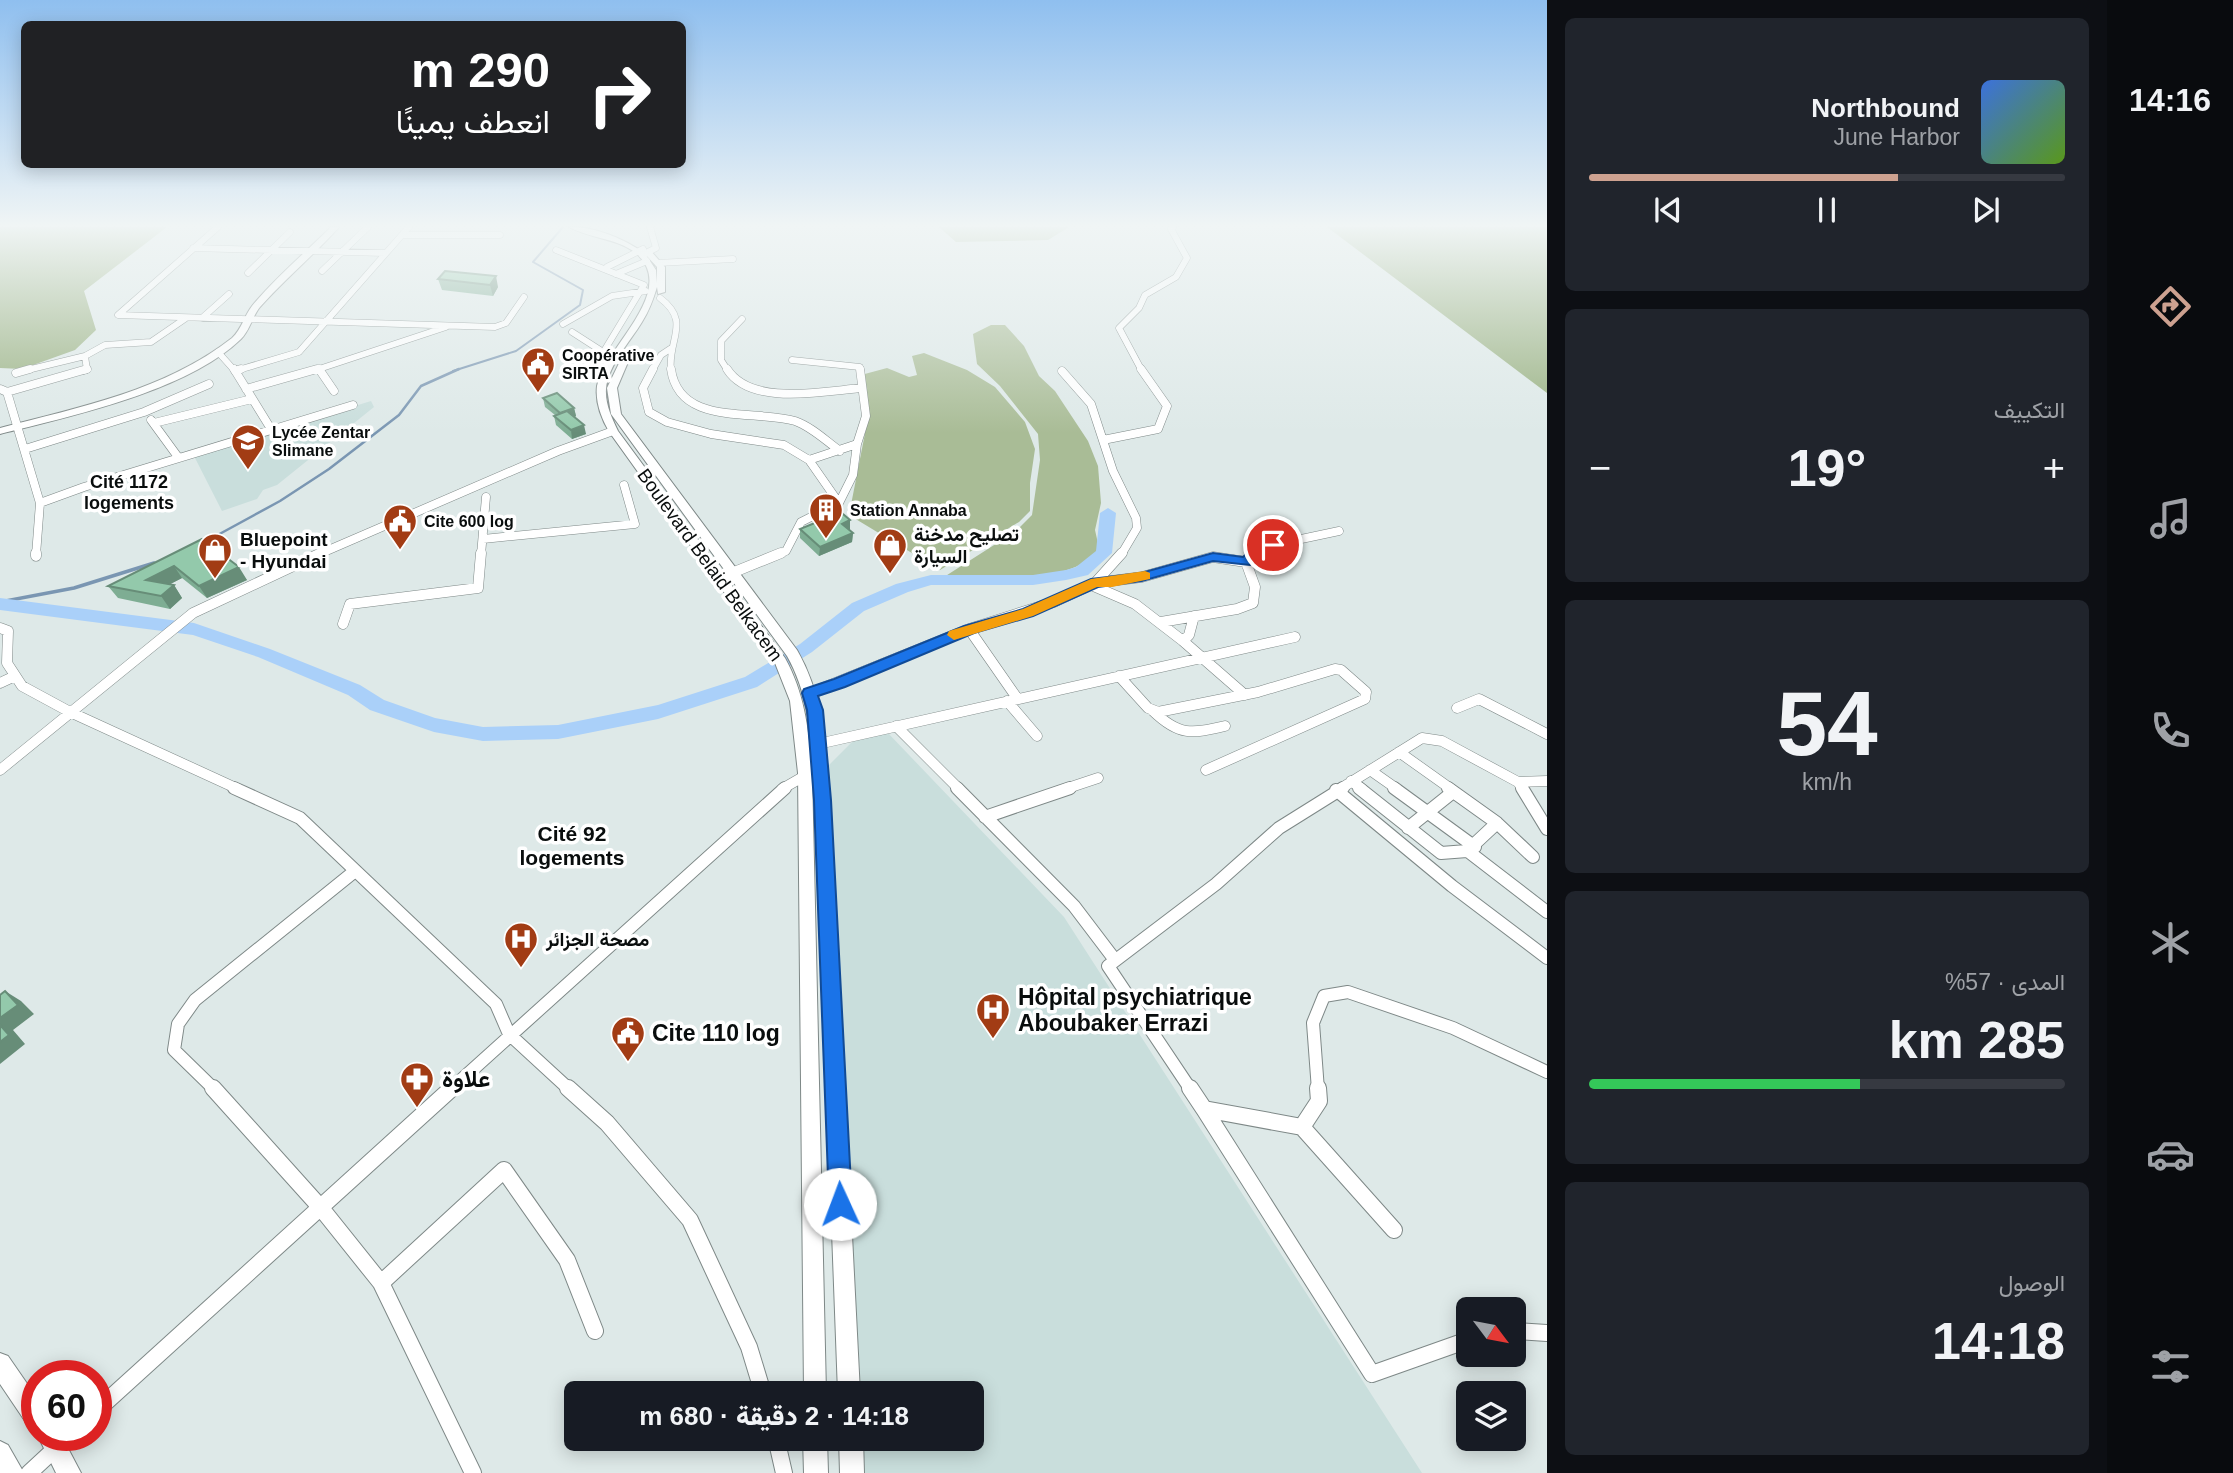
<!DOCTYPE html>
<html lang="ar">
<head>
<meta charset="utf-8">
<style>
	:root { --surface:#171b24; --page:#20242c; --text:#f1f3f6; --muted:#9ea1a6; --line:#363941; --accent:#cda190 }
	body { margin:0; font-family:Arial,Vazirmatn,sans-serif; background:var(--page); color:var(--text); direction:rtl; height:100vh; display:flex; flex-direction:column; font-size:26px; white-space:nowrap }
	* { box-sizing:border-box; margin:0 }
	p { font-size:23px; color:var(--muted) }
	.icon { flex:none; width:38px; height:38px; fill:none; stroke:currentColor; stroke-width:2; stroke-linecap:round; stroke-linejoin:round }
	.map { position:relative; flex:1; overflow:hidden; direction:ltr }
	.drawer { display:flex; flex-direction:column; gap:18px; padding:18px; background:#0d0f14; width:560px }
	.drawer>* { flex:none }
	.guide { position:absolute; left:21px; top:21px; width:665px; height:147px; border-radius:10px; box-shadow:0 4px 18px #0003; direction:rtl; background:#202124; color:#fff; overflow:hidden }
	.needle { width:46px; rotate:122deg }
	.buttons { position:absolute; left:1456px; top:1297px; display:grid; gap:14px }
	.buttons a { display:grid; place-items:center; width:70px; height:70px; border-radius:10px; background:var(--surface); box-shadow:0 4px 18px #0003; font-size:35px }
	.speed { position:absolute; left:21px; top:1360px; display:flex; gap:14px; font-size:35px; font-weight:700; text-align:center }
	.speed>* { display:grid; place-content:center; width:91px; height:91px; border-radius:50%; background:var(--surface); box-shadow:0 4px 18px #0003; line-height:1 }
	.speed .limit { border:10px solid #d22; background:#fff; color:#111 }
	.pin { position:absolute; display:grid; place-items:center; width:60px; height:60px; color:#fff; margin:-30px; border:4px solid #fff; border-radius:50%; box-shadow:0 2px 7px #0007 }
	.me { position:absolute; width:77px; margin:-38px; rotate:358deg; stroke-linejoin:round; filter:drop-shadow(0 0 5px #0008) }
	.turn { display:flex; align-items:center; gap:24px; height:147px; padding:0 21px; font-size:32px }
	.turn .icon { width:91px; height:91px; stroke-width:2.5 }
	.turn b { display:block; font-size:49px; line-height:60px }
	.big { font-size:52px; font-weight:800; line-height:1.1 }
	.drawer .card { flex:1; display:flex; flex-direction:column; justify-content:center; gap:10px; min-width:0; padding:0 24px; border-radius:10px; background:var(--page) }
	.drawer .dial { align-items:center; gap:0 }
	.dial b { font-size:91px; line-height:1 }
	.song { display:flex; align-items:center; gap:21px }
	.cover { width:84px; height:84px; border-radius:10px; background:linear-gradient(135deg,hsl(220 70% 55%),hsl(90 70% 35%)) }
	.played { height:7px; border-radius:4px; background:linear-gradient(90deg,var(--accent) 65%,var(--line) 65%) }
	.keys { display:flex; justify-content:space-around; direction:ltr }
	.heat { display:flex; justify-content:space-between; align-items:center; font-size:38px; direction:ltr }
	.charge { height:10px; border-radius:5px; background:linear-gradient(90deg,#34c759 57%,var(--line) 0) }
	.trip { position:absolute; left:564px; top:1381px; width:420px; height:70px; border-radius:10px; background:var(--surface); box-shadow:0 4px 18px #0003; font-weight:800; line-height:70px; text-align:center; direction:rtl }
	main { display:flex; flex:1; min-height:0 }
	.tabs { display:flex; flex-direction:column; width:126px; justify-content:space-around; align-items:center; background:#090b0e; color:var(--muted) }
	.tabs .icon { width:49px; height:49px }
	.tabs .current { color:var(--accent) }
	.tabs b { font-size:32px; color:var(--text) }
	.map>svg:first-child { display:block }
</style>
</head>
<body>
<main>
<nav class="tabs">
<b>14:16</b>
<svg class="icon current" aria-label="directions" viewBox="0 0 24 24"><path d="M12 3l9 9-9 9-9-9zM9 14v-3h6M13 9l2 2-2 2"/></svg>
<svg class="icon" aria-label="music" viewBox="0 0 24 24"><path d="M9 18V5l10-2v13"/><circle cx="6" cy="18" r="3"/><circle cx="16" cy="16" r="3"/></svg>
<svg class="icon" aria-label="phone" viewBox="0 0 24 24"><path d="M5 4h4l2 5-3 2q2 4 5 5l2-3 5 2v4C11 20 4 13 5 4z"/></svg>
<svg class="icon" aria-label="climate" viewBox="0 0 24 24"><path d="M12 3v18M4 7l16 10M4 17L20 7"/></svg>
<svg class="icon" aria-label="car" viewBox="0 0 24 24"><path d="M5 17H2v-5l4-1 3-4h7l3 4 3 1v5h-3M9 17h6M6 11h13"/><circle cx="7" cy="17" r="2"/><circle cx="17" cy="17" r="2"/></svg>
<svg class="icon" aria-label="filters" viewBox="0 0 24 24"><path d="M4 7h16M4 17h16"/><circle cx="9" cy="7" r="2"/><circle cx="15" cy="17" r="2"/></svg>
</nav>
<section class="drawer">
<div class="card">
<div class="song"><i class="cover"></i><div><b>Northbound</b><p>June Harbor</p></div></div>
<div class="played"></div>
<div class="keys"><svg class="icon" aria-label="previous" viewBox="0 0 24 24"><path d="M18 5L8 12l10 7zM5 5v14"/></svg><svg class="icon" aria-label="pause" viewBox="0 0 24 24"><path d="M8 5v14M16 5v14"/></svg><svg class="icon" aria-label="next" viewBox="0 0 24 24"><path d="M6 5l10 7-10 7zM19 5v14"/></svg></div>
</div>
<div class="card"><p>التكييف</p>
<div class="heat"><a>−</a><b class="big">19°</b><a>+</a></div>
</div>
<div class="card dial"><b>54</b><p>km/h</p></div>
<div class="card"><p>المدى · 57%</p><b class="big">285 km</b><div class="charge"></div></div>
<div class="card"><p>الوصول</p><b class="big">14:18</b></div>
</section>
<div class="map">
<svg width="1547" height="1473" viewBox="0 0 1547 1473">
	<rect width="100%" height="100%" fill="#dee9e8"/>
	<!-- built -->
	<path fill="#c9dedc" d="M371,401L374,407L277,485L263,490L257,499L222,511L194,456Z
		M887,732L1064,917L1422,1473H865L863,1439L971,1438V1393H861L825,769L855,739Z"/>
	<!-- green -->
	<path fill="#a9bc96" d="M991,325H1005L1024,346L1039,376L1055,391L1088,441L1098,466L1101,503L1095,530L1099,548C1075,587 984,577 944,577L1016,531L1032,515L1040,460L1038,434L1000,386L977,364L973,334Z
		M924,353L967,370L995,387L1025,422L1035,449L1030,483V511L1019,522L940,570L849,515L869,413L861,375L887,368L909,377L917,375L912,356Z"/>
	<!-- forest -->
	<path fill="#99b182" d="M0,227H167L84,291L96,330L75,350L22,369L0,368Z
		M939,227H1069L1048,240L956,242Z
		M1327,227H1547V393Z"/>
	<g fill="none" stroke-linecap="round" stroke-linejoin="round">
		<!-- stream-far2 -->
		<path stroke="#7a96b2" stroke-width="2" d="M453,371L516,351L580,305L583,290L533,262L563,227"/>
		<!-- stream-far1 -->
		<path stroke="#7a96b2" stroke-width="2.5" d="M203,543L280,501L329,469L399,415L421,386L459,369"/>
		<!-- stream -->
		<path stroke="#7a96b2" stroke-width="3.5" d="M0,602L74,588L154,563"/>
		<!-- river -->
		<path fill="#aad0f9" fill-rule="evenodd" d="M1108,508L1116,513L1112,553L1088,575L1066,580L1033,585H931L908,592L864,611L812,652L757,687L658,719L558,739L483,741L434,732L370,710L348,695L258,657L193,635L0,610V598L194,623L270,649L360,685L384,700L435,718L483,727L558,725L658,705L745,677L800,644L852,603L896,584L931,575H1033L1066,570L1076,567L1096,551L1100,513Z"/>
		<!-- minor-far4 casing -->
		<g stroke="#7e8887" stroke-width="7">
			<path id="minor-far4" d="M218,227L118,315L495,327L506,323L524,297
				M402,235H500
				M193,248L385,253
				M556,250L644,285L604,351
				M642,255L656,248L650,227
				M658,263L733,259
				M607,267L643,249
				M322,271L368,227
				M248,273L290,232
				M616,274L647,261
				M660,298C692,322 667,340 671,371
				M202,318L229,294
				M563,324L612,296L646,291
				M572,332L614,359
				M218,352L235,371
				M792,360L860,367L861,371
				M319,369L446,327
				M23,371L85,356L105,345L151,342L186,318
				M83,371L87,370L85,356
				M235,371L299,352L409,227
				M311,371L319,369L321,371
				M652,371L661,355L670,349
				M728,371L721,360V341L742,319
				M1142,371L1119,328L1139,308L1145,295L1176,277L1187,258L1171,229L1173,227"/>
		</g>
		<!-- minor-far3 casing -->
		<g stroke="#7e8887" stroke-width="9">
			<path id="minor-far3" d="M234,369L271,429
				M319,369L334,391
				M653,369L643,388L649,412L667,422L711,434L784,445L809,460
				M671,369C679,427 754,409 795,421C812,427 826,441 840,451
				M727,369C751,407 824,391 862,388
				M235,371L241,369
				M1062,371L1091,404L1113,471L1136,518L1137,528L1121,555
				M16,373L30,369
				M0,389L7,392L40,503L36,555
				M246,389L317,369
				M7,392L87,369
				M151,420L178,457
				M154,423L252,399
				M1103,440L1158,429L1167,406L1141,369
				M25,449L144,412L209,384
				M40,503L84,487L353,405
				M839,503L853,475L857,444
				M483,539L635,524L624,485
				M317,555L558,451L613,431
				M481,555L486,497
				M777,555L786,551L801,522L839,503L809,460L857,444L866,416L860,369
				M1254,555L1273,545L1339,531"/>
		</g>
		<!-- minor-far2 casing -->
		<g stroke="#7e8887" stroke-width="11">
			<path id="minor-far2" d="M36,556V553
				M722,577L781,553
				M1095,583L1142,577L1213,557L1246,562L1256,553
				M1091,585L1135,604L1183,641L1189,635L1194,616
				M1161,622L1237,609L1253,603L1255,587L1246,562
				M343,624L350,604L478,588L481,553
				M0,628L8,631L7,663L22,686L70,712L238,789
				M969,629L1017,698
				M1183,641L1245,695
				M1119,676L1148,708L1158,712L1258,692L1335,669L1341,670L1366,692L1365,699L1206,770
				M0,683L15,676
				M810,693L969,629L1054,602L1095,583L1122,553
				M1007,701L1037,736
				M1457,708L1479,699L1547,734
				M1153,711C1179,736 1191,734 1225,726
				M896,726L959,789
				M818,744L1295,637
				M1399,752L1451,789
				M0,770L193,613L321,553
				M1370,770L1397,789
				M1351,781L1362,789
				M1518,782L1523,789
				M782,789L820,767
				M1065,789L1098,778
				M1340,789L1422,738L1442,741L1518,782L1547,781"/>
		</g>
		<!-- minor-far1 casing -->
		<g stroke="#7e8887" stroke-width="14">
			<path id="minor-far1" d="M234,788L300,818L496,1004L509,1034L570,1090
				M957,788L1074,906L1115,960
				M1359,788L1441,853L1467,851L1497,823
				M1394,788L1475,847
				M1448,788L1497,823L1533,857
				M1522,788L1547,829
				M1336,790L1452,886L1547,958
				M985,817L1070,788
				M1408,828L1453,792
				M1469,852L1547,912
				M215,1090L174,1050L178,1024L195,1000L355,871
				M450,1090L785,788
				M1191,1090L1108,966L1216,884L1279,828L1343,788
				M1318,1090L1313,1023L1324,996L1348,992L1453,1028L1547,1072"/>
		</g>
		<!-- minor casing -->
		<g stroke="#7e8887" stroke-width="18">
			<path id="minor" d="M213,1088L321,1208L381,1283L473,1473
				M568,1088L607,1123L690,1220L749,1347L763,1393
				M1190,1088L1204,1109
				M1302,1127L1319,1101L1318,1088
				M1394,1230L1302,1127L1204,1109L1372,1374L1468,1340
				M381,1283L504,1170L567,1260L595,1331
				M1514,1331L1547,1333
				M96,1411L452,1088
				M776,1438L784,1473
				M29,1473L70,1435"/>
		</g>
		<!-- major casing -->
		<g stroke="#7e8887" stroke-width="2">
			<path id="major" d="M331,227H339C314,255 285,279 260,307C252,317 250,330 241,339C187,391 72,416 0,434V428C80,407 166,390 232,338C242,329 244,316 252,306C275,278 305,253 331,227Z
				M569,227C594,226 625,239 644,253V250H650L665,267V292L658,294L657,287C653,300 649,311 642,322C630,342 608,365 606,389C605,404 612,418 618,431L785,658C805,694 809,732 812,773L826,1393H804L798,773L790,701L775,663L610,433C602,420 595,402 597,386C604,348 676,294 639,256C621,238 590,239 569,227ZM646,255L657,267V283L656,270Z
				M627,352L631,355L617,388L621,414L797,650C824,697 826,747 830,800L860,1393H838L816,800C812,750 812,700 787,656L611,414L607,388L623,355Z
				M0,1353L8,1356L37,1398V1431L29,1427L0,1384Z
				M37,1434L61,1435L81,1473H56Z
				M803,1438H827L828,1473H804Z
				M839,1438H863L864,1473H840Z
				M0,1441L8,1445L24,1473H0Z"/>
		</g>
		<!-- minor-far4 -->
		<use href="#minor-far4" stroke="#fff" stroke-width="6"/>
		<!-- minor-far3 -->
		<use href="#minor-far3" stroke="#fff" stroke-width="8"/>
		<!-- minor-far2 -->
		<use href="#minor-far2" stroke="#fff" stroke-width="10"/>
		<!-- minor-far1 -->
		<use href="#minor-far1" stroke="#fff" stroke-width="12"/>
		<!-- minor -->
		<use href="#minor" stroke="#fff" stroke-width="16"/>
		<!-- major -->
		<use href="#major" fill="#fff" fill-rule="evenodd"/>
	</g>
	<!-- wall -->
	<path fill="#7ead93" d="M445,271L498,287L493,296L442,290L438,279Z
		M543,398L574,408L576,416L575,417L586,434L572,439L556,425L554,416L555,415L545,407Z
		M850,520V530L853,533L852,542L819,556L800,538V529L824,522Z
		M202,539L247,580L207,598L182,578L170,584L174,585L182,598L170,609L118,598L108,586Z"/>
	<!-- shaded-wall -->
	<path fill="#678d78" d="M496,276L498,287L493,296L490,285Z
		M574,408L576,416L562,422L560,413Z
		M584,425L586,434L572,439L571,430Z
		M850,520V530L842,524Z
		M853,533L852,542L819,556L820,547Z
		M174,566L182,578L155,592L146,580Z
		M239,567L247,580L207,598L199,586Z
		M174,585L182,598L170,609L161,596Z
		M5,991L21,1001L34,1014L13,1030L25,1044L0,1064V1018Z"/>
	<!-- building -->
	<path fill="#93c9ab" stroke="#678d78" stroke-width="2" d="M445,271L496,276L490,285L438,279Z
		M557,393L574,408L560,413L543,398Z
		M567,411L584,425L571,430L554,416Z
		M843,514L850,520L842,524L853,533L820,547L800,529L822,520L824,522Z
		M202,539L239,567L199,586L174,566L146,580L174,585L161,596L108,586Z
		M5,991L18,1005L0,1018V995Z
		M0,1025L9,1035L0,1042Z"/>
	<!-- sky -->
	<linearGradient id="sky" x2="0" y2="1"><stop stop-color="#8fbfef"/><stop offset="0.52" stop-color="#f0f5f5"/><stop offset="1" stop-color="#f0f5f5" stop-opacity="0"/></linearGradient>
	<rect width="1547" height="433" fill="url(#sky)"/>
	<!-- route -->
	<path fill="#1a73e8" stroke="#114b97" stroke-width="2" d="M1273,541L1280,545C1273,552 1260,556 1250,565L1213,561L1142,581L1098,587L1033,616L974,633L845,687L818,696L823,710L831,800L852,1204L849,1212L840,1216L832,1212L829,1204L814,800L807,710L802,693L804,689L834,679L964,626L1023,609L1091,579L1141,573L1213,553L1243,557L1253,548Z"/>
	<!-- slow -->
	<path fill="#f59e0b" d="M1145,571L1150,573V579L1112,587H1097L1033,616L954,640L947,635L949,631L1023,609L1091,579Z"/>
	<!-- icons -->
	<defs>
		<g id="civic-pin" transform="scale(1.75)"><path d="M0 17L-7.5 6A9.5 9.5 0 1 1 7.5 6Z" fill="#a23c14" stroke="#fff"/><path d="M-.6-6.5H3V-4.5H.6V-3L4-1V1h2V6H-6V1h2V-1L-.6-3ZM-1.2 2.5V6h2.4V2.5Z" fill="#fff"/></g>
		<g id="school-pin" transform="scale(1.75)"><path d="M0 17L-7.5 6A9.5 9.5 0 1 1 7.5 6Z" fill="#a23c14" stroke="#fff"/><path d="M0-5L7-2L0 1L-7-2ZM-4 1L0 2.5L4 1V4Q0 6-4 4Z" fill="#fff"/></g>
		<g id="building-pin" transform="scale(1.75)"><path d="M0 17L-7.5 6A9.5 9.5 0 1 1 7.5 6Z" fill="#a23c14" stroke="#fff"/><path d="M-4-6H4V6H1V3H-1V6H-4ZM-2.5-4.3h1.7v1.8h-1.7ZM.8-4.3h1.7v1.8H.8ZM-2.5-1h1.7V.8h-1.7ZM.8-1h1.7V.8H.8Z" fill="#fff"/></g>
		<g id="shop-pin" transform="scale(1.75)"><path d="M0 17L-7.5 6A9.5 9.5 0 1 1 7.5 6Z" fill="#a23c14" stroke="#fff"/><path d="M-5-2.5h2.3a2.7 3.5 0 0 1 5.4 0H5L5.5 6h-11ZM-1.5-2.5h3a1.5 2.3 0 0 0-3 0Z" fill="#fff"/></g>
		<g id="hospital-pin" transform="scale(1.75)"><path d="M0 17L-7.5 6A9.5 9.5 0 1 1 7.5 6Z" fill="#a23c14" stroke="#fff"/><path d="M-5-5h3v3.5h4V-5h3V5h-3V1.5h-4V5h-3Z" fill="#fff"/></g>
		<g id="pharmacy-pin" transform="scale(1.75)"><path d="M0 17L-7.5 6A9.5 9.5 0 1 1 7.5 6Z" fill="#a23c14" stroke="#fff"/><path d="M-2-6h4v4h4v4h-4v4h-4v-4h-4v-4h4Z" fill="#fff"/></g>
	</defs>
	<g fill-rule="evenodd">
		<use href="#civic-pin" x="538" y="364"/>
		<use href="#school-pin" x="248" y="441"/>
		<use href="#building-pin" x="826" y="510"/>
		<use href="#civic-pin" x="400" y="521"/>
		<use href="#shop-pin" x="890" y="545"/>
		<use href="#shop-pin" x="215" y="550"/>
		<use href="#hospital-pin" x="521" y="939"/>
		<use href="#hospital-pin" x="993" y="1010"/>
		<use href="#civic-pin" x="628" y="1033"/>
		<use href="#pharmacy-pin" x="417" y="1079"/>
	</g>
	<g text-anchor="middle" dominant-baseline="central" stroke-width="7" stroke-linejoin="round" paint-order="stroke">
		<!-- far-poi labels -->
		<g font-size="16" font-weight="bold" fill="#090d0d" stroke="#fff" text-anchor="start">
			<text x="562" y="355">Coopérative<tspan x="562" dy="18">SIRTA</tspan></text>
			<text x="272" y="432">Lycée Zentar<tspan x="272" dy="18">Slimane</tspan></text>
			<text x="850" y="510">Station Annaba</text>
			<text x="424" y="521">Cite 600 log</text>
		</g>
		<!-- far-neighbourhood labels -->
		<g font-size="18" font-weight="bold" fill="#090d0d" stroke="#fff">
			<text x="129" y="482">Cité 1172<tspan x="129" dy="21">logements</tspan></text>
		</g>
		<!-- poi labels -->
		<g font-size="19" font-weight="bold" fill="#090d0d" stroke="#fff" text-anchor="start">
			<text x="914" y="534">تصليح مدخنة<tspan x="914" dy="22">السيارة</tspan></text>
			<text x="240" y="539">Bluepoint<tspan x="240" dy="22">- Hyundai</tspan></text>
			<text x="546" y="939">مصحة الجزائر</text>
		</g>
		<!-- street labels -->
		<g font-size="19" fill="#090d0d" stroke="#fff">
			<text transform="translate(710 565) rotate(54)">Boulevard Belaid Belkacem</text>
		</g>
		<!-- neighbourhood labels -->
		<g font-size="21" font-weight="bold" fill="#090d0d" stroke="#fff">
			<text x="572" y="833">Cité 92<tspan x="572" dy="24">logements</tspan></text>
		</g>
		<!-- near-poi labels -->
		<g font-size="23" font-weight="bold" fill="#090d0d" stroke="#fff" text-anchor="start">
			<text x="1018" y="997">Hôpital psychiatrique<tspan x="1018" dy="26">Aboubaker Errazi</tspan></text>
			<text x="652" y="1033">Cite 110 log</text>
			<text x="442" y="1079">علاوة</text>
		</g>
	</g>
</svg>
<div class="buttons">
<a><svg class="needle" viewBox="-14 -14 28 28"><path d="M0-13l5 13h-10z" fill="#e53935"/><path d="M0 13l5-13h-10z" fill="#9ea1a6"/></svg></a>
<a><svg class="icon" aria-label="layers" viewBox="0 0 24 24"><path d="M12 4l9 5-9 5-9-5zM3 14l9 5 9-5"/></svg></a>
</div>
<div class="speed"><div class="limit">60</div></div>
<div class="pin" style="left:1273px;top:545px;background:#d93025"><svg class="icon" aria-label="arrive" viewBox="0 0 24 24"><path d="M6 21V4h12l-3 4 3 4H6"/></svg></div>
<svg class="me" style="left:840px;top:1204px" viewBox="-20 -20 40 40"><circle r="19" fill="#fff"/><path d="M0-13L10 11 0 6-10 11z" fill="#1a73e8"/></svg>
<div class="trip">14:18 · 2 دقيقة · 680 m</div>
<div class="guide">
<div class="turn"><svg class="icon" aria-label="right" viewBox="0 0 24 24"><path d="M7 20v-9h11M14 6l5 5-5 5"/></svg><div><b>290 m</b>انعطف يمينًا</div></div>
</div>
</div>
</main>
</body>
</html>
